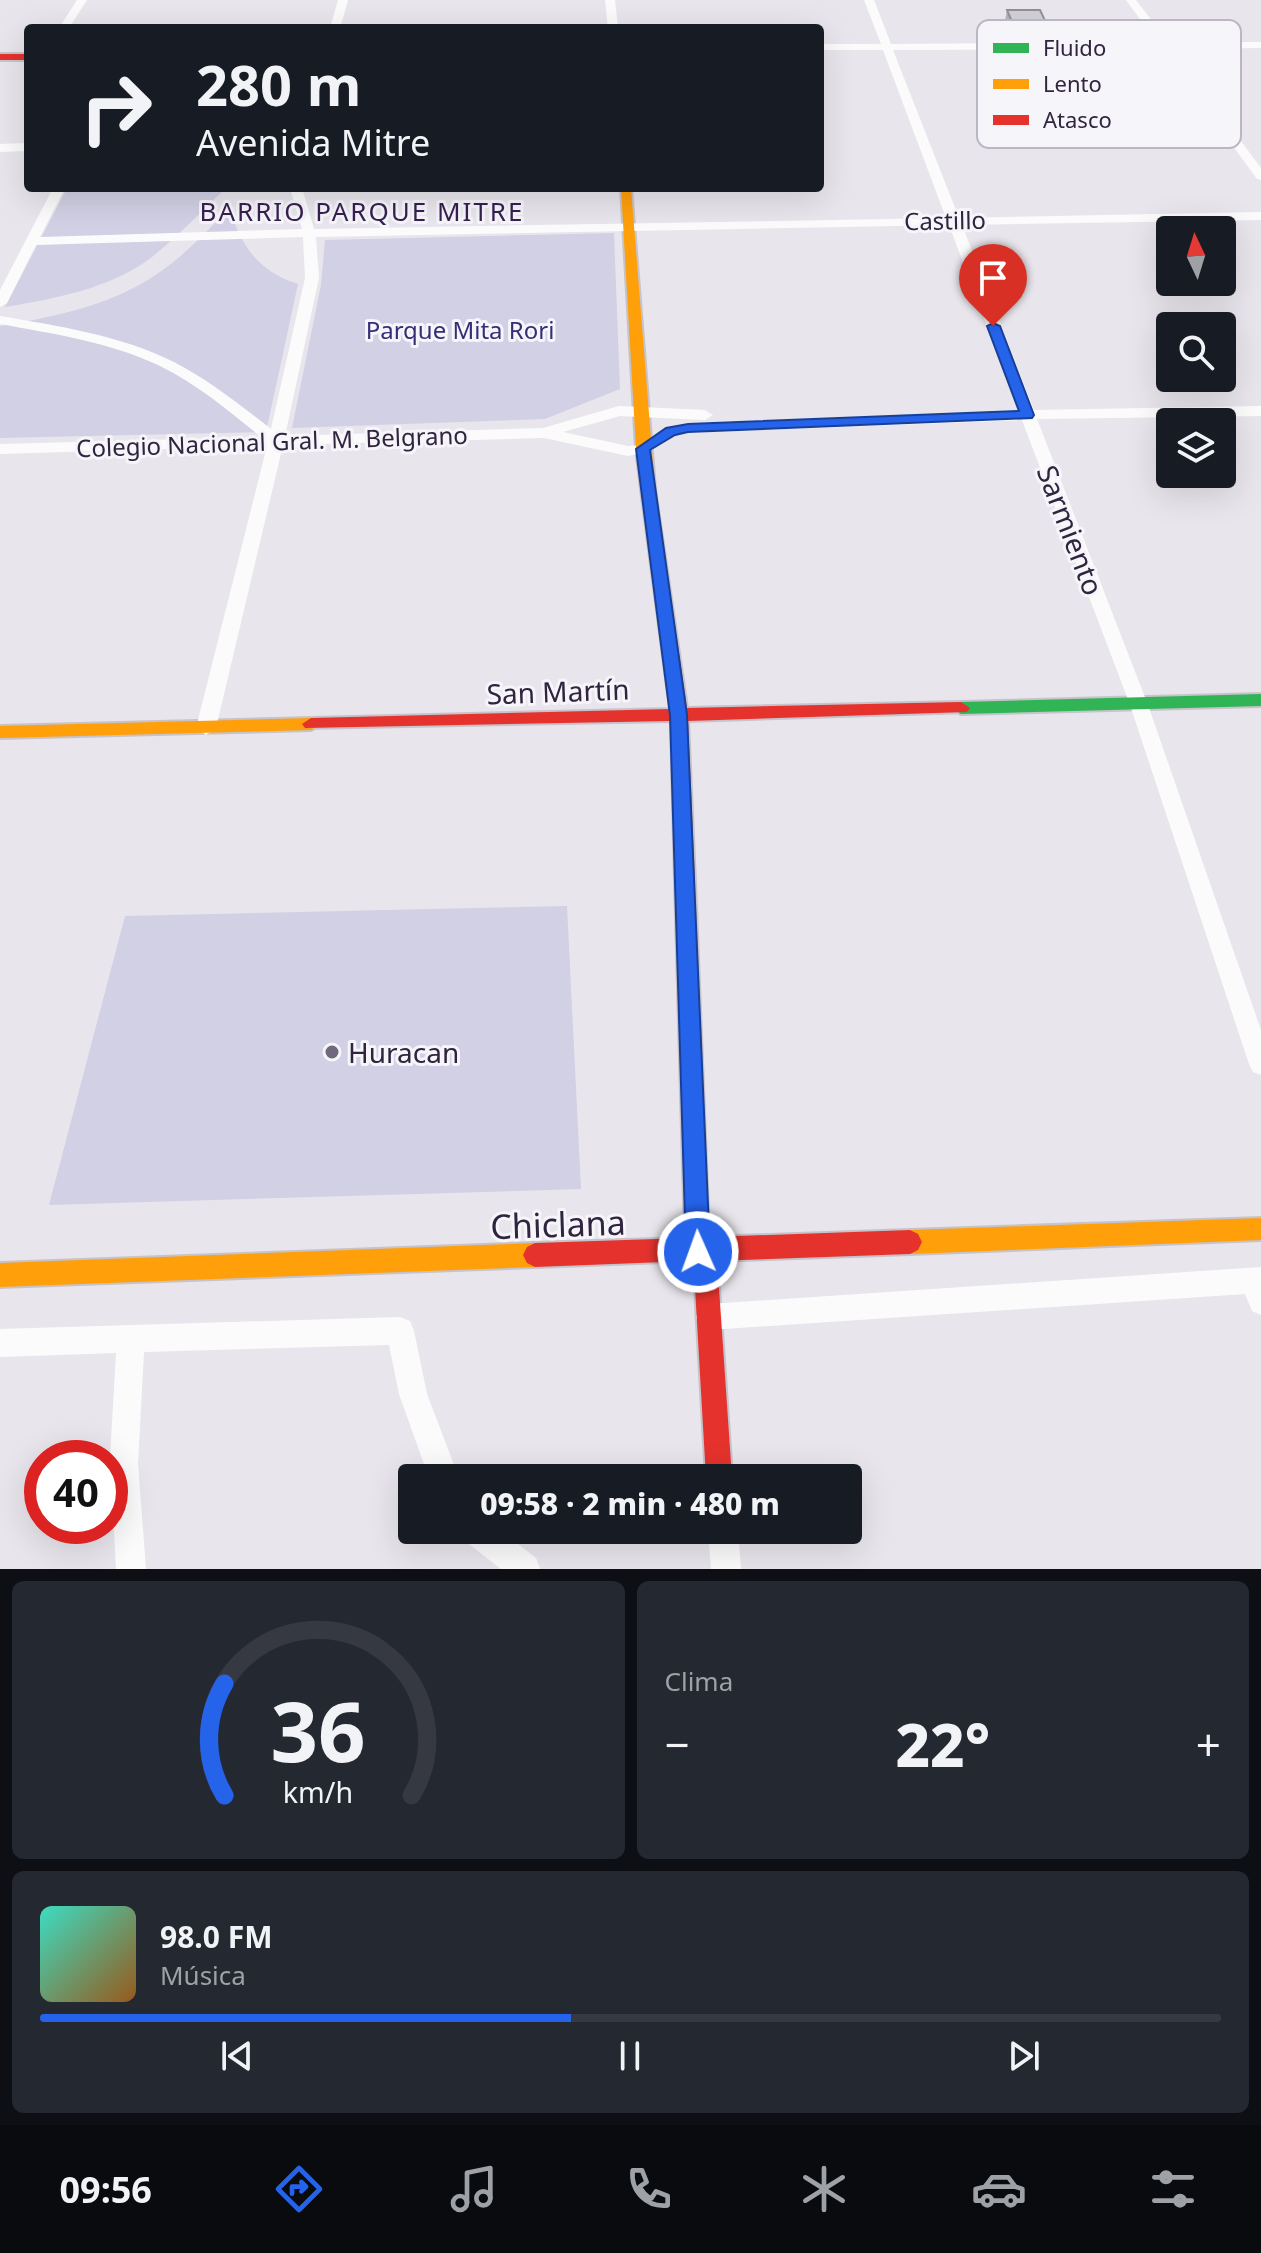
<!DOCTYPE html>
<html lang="es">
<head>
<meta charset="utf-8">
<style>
	:root { --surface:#171b24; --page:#242831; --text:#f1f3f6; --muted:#9ea1a6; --line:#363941; --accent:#2563eb }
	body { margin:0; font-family:"Noto Sans",sans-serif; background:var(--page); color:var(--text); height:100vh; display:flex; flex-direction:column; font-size:30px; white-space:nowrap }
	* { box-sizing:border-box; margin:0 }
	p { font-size:26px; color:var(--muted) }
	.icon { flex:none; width:44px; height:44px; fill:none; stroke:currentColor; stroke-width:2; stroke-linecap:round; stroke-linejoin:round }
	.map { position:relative; height:1569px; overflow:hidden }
	.drawer { display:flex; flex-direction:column; gap:12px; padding:12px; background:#0d0f14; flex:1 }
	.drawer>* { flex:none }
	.hud { position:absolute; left:24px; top:24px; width:800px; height:168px; border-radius:8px; box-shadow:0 8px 32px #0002; background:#171b24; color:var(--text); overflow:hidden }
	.needle { width:52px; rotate:356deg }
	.fabs { position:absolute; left:1156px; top:216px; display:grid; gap:16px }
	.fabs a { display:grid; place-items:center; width:80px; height:80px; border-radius:8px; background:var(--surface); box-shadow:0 8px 32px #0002; font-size:40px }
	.speed { position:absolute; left:24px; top:1440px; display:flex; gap:16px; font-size:40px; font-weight:700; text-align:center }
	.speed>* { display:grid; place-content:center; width:104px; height:104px; border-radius:50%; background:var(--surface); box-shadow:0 8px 32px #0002; line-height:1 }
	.speed .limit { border:12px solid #d22; background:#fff; color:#111 }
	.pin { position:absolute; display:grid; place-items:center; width:68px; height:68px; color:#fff; margin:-82px -34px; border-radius:50% 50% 50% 0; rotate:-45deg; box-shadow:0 0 8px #0007 }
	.pin .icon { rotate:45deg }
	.me { position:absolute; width:88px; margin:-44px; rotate:358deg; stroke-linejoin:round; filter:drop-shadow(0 0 6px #0008) }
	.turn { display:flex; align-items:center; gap:28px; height:168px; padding:0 40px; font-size:36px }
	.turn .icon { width:104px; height:104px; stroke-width:2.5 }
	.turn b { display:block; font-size:56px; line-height:68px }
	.big { font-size:60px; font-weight:800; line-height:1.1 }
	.drawer .tile { flex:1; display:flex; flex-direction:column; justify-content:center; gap:12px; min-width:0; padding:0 28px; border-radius:12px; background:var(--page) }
	.drawer .dial { align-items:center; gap:0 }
	.dial svg { height:208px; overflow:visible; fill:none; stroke:var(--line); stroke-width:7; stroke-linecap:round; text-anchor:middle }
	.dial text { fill:var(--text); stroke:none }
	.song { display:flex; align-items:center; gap:24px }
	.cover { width:96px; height:96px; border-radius:12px; background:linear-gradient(135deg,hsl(170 70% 55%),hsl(30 70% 35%)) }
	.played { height:8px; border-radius:4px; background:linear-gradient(90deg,var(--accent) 45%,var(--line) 45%) }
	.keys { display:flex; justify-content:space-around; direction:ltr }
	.heat { display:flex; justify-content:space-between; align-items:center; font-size:44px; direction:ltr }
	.drawer .tiles { flex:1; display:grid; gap:12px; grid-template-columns:1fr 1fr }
	.tile:last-child { grid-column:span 2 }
	.trip { position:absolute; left:398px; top:1464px; width:464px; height:80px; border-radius:8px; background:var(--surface); box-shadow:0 8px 32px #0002; font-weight:800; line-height:80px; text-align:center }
	.dock { display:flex; height:128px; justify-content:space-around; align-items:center; background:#090b0e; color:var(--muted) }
	.dock .icon { width:56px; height:56px }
	.dock .active { color:var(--accent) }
	.dock b { font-size:36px; color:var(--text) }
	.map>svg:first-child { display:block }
</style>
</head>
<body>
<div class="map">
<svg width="1261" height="1569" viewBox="0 0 1261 1569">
	<rect width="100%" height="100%" fill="#e8e6ec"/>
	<!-- green -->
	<path fill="#d1d0e4" d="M67,188H226C202,211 178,236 152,257C112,288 54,299 5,307Z
		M229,208C242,247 258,271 298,284L266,432L0,438V326C47,318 99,308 141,284C174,266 203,236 229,208Z
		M614,233L620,389L545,419L292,428L321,285L325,240Z
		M567,906L581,1189L49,1205L125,916Z"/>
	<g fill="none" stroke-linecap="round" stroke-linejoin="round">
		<!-- fast casing -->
		<g stroke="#c6c3cb" stroke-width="4">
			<path id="fast" d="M1261,694V706L961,714L952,708L961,702Z"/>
		</g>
		<!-- slow casing -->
		<g stroke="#c6c3cb" stroke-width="4">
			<path id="slow" d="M621,188H631L655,489L648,493L641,489L636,449Z
				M311,718L320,724L311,730L0,738V726Z
				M685,875L692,877L695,883L709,1237L705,1245L697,1249L689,1245L685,1237L675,883L678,877Z
				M1261,1218V1240L910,1254L902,1250L898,1242L902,1234L910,1230Z
				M535,1243L543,1247L547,1255L543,1263L535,1267L0,1287V1263Z"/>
		</g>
		<!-- jam casing -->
		<g stroke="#c6c3cb" stroke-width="4">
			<path id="jam" d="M0,54H28V60H0Z
				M648,485L655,489L687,708L961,702L970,708L967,712L688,721L695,883L692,889L685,891L678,889L675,883L671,721L305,728L302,724L311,718L670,709L641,489Z
				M697,1225L705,1229L709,1237L910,1230L918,1234L922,1242L918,1250L910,1254L713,1261L719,1288L732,1478H706L695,1288L690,1261L535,1267L527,1263L523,1255L527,1247L535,1243L686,1238L689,1229Z"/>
		</g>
		<!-- street -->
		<path fill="#fcfbfc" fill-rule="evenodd" d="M77,0H87L69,28H59Z
			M338,0H348L340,28H330Z
			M605,0H615L618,28H608Z
			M864,0H874L891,44L1157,42L1126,0H1136L1168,42H1261V48L1172,49L1261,168V180L1257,179L1162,49L893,50L959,218L1261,212V220L962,225L1034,410L1261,406V416L1037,419L1148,705L1261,1030V1075L1253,1072L1249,1064L1130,705L1022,420L688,433L676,435L649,452L628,456L544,438L283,445L216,728L206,735L196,728L267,446L0,454V444L261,437C229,411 197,384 160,366C110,342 54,334 0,324V316C58,326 120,335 174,362C209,380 240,405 271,429L305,278L303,237L36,245L7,303L0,307V290L53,188H65L40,237L302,229L290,188H302L314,229L946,218L883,50H820V44H881ZM949,225L1019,411L688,423L666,428L639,445L628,446L563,432L620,416L705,420L713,415L705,410L619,406L543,428L285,436L319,278L316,237Z
			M28,143V151L0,152V144Z
			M1261,1267V1315L1252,1311L1245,1294L709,1330L699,1327L696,1317L699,1307L709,1304Z
			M400,1317L410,1321L414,1331L427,1394L459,1478H429L399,1394L389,1345L144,1352L138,1464L146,1569H116L110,1458L116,1353L0,1357V1329Z
			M461,1530H500L536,1558L540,1569H501L465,1541Z
			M708,1530H738L741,1569H711Z"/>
		<!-- fast -->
		<use href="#fast" fill="#30b455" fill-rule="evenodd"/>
		<!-- slow -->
		<use href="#slow" fill="#ff9f0a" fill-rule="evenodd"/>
		<!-- jam -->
		<use href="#jam" fill="#e5322d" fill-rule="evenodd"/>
	</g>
	<!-- wall -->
	<path fill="#b1b0b5" d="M1007,10L1049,29L1047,40H1013L1005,21Z"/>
	<!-- building -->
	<path fill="#cecdd3" stroke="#909094" stroke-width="2" d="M1007,10H1040L1049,29H1015Z"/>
	<!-- route -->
	<path fill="#2563eb" stroke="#184099" stroke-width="2" d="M993,323L1000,326L1034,415L1032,418L688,432L675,435L650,450L687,715L710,1252L706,1260L698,1263L690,1260L686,1252L670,715L636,449L666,428L688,424L1019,411L987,326Z"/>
	<!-- markers -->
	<circle fill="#70687c" stroke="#f6f5fa" stroke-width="3" cx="332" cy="1052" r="8"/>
	<g text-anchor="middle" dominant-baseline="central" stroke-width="6" stroke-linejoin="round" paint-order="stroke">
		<!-- far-street labels -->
		<g font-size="24" fill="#30243f" stroke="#f6f5fa">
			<text transform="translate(945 220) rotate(-1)">Castillo</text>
			<text transform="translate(272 441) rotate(-2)">Colegio Nacional Gral. M. Belgrano</text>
		</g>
		<!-- far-park labels -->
		<g font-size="24" fill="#352e76" stroke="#f6f5fa">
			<text x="460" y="329">Parque Mita Rori</text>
		</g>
		<!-- far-neighbourhood labels -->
		<g font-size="26" letter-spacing="2" fill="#371f52" stroke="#f6f5fa">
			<text x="362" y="211">BARRIO PARQUE MITRE</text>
		</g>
		<!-- street labels -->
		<g font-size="28" fill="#30243f" stroke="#f6f5fa">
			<text transform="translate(1071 530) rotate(69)">Sarmiento</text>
			<text transform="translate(558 691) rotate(-2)">San Martín</text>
		</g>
		<!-- poi labels -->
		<g font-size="28" fill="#30243f" stroke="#f6f5fa" text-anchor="start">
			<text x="348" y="1052">Huracan</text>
		</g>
		<!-- near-street labels -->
		<g font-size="34" fill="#30243f" stroke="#f6f5fa">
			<text transform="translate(558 1224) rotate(-2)">Chiclana</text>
		</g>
	</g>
	<!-- legend -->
	<rect x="977" y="20" width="264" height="128" rx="12" fill="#f6f5fa" stroke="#bbb6c2" stroke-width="2"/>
	<rect x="993" y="43" width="36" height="10" fill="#30b455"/>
	<rect x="993" y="79" width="36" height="10" fill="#ff9f0a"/>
	<rect x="993" y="115" width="36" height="10" fill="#e5322d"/>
	<g font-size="22" fill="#30243f">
		<text x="1043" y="56">Fluido</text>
		<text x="1043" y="92">Lento</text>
		<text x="1043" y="128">Atasco</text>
	</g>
</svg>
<div class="fabs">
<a><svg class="needle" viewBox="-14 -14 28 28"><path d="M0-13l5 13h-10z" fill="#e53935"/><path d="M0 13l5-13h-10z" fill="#9ea1a6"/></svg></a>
<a><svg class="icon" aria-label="search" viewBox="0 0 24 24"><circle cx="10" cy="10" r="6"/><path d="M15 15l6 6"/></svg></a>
<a><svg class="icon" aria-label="layers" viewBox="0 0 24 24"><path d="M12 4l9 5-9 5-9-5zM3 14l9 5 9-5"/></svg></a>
</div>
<div class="speed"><div class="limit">40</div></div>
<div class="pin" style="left:993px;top:326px;background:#d93025"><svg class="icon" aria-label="arrive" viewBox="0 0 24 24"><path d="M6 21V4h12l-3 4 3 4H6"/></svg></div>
<svg class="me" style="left:698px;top:1252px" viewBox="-20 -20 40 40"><circle r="17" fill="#2563eb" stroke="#fff" stroke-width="3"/><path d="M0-11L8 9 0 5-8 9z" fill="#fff"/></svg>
<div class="trip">09:58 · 2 min · 480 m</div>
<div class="hud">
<div class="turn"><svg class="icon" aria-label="right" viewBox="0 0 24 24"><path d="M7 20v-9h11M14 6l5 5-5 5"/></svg><div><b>280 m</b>Avenida Mitre</div></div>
</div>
</div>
<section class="drawer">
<div class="tiles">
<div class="tile dial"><svg viewBox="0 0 100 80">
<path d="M14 69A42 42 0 1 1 86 69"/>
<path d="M14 69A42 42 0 0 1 14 26" stroke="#2563eb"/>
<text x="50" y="56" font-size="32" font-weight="700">36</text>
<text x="50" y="72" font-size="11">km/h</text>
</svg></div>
<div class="tile"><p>Clima</p>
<div class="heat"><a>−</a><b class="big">22°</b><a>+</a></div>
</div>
<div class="tile">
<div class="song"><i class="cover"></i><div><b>98.0 FM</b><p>Música</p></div></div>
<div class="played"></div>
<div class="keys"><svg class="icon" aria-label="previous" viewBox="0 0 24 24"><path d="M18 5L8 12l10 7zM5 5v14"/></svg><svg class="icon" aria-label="pause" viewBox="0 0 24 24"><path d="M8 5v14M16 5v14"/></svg><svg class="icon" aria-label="next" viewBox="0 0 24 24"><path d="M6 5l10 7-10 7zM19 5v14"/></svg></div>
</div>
</div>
</section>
<nav class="dock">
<b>09:56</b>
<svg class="icon active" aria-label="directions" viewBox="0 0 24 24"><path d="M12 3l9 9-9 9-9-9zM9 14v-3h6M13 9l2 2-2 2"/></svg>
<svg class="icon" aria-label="music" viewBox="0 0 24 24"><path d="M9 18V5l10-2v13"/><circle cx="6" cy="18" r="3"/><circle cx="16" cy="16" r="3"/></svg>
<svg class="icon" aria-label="phone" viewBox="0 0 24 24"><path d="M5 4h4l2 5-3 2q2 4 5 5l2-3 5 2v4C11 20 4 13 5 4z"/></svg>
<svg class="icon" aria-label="climate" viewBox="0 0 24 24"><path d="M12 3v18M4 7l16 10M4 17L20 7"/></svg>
<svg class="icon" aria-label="car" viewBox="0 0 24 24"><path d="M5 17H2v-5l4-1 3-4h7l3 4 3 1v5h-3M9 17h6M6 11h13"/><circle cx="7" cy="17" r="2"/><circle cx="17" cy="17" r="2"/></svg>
<svg class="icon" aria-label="filters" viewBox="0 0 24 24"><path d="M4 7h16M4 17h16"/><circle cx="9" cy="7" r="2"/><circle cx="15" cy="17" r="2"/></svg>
</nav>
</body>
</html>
